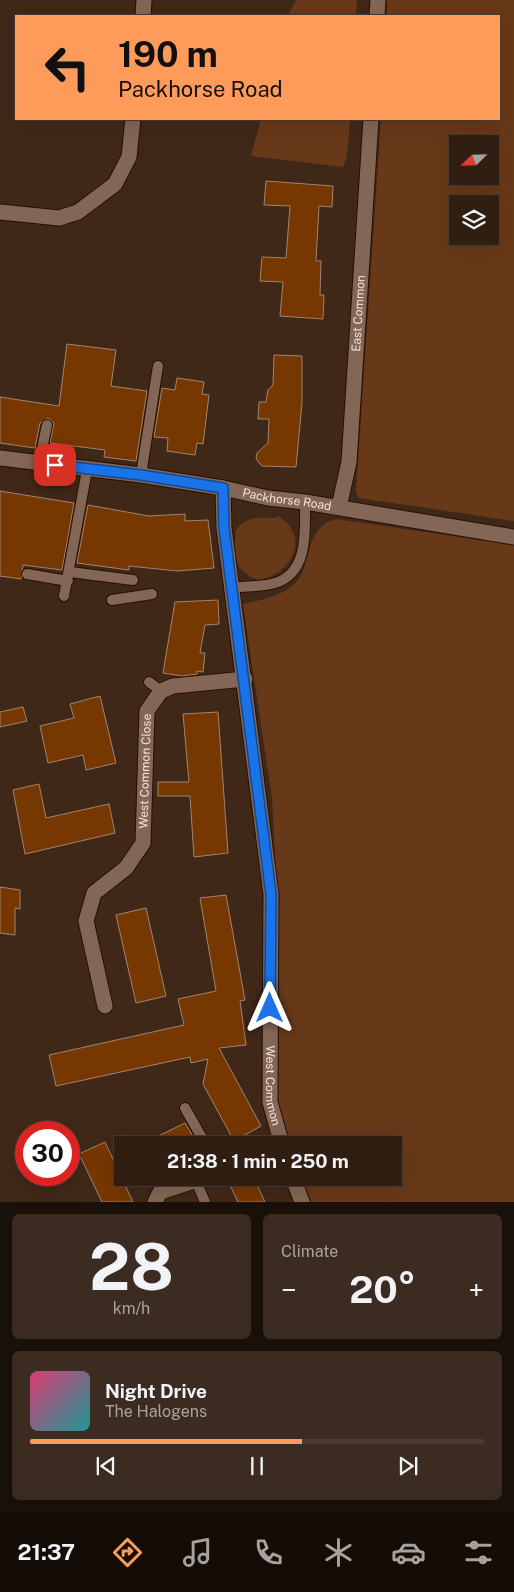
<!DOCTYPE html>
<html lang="en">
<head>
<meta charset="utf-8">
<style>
	:root { --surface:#301e12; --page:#3c2b20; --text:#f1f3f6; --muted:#a8a29f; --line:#4b3c32; --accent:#ff9b5a }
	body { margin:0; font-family:"Public Sans",sans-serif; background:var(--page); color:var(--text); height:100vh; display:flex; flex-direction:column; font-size:19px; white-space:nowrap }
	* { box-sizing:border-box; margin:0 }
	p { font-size:16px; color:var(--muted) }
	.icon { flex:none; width:28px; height:28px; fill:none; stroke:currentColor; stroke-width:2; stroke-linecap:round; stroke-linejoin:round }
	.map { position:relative; height:1202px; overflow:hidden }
	.side { display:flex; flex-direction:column; gap:12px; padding:12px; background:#1a100a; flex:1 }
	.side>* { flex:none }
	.hud { position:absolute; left:15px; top:15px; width:485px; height:105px; border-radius:0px; box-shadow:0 5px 20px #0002,0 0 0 1px var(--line); background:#ff9b5a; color:#111; overflow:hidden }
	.needle { width:32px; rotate:247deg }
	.buttons { position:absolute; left:449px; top:135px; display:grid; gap:10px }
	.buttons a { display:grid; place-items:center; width:50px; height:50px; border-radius:0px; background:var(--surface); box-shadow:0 5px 20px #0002,0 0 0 1px var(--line); font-size:25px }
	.speed { position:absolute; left:15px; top:1121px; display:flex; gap:10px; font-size:25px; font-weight:700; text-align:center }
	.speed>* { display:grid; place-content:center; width:65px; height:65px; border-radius:50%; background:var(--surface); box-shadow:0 5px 20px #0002,0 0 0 1px var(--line); line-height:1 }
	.speed .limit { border:8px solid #d22; background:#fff; color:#111 }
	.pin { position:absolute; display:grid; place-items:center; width:42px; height:42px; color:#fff; margin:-21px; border-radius:10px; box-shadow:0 2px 8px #0006 }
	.me { position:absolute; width:55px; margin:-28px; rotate:0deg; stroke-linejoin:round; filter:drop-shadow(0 0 4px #0008) }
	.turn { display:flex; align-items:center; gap:18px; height:105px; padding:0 20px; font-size:22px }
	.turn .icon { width:65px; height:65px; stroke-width:2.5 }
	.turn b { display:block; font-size:35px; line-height:42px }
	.big { font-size:38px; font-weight:700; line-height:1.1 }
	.side .card { flex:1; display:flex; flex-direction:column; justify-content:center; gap:8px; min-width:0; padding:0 18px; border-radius:8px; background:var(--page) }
	.side .dial { align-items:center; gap:0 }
	.dial b { font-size:65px; line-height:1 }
	.song { display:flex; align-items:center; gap:15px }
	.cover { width:60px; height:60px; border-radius:8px; background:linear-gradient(135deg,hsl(340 70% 55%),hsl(180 70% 35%)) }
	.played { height:5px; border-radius:2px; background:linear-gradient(90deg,var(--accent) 60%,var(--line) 60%) }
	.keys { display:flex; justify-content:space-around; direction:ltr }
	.heat { display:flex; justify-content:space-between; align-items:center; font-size:28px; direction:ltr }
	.side .tiles { flex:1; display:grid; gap:12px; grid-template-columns:1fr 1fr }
	.card:last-child { grid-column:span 2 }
	.trip { position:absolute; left:114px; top:1136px; width:288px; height:50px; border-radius:0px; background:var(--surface); box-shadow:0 5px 20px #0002,0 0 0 1px var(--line); font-weight:700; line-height:50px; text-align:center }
	.dock { display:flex; height:80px; justify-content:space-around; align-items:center; background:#130c07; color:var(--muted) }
	.dock .icon { width:35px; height:35px }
	.dock .active { color:var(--accent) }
	.dock b { font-size:22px; color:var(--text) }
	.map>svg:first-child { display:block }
</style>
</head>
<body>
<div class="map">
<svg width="514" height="1202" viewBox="0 0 514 1202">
	<rect width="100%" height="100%" fill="#402818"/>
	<!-- green -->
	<path fill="#683919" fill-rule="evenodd" d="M296,0H357L356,16H288Z
		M387,0H514V521L359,498L356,492L381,119H499V16H387ZM458,144H490V176H458ZM458,204H490V236H458Z
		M261,119H350L347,157L343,167L251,156Z
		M278,516C312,537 291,575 258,580C232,569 234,554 236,530C246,516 259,517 275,518Z
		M336,519L514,545V1202H306L299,1178H392V1145H290L279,1107L276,1075L277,895L272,798L243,604C257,601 272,598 285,591C319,573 297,531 336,519Z"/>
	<!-- building -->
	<path fill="#773700" stroke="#a28472" d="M266,181L333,186L332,207L319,206L316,261H321L320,295H324L323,319L280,316L283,282L260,281L262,257L286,258L290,206L264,205Z
		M67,344L116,350L111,386L147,391L136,461L104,457L105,450L50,443L54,423L48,418L40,423L35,448L0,443V397L59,406Z
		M274,355L302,356V403L296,467L262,466L256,459L257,453L268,443L269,419H258L259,402H266L268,390L273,385Z
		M177,378L204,382L202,394L209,395L203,444L197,443L195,455L167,451L168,438L154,437L162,388L175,390Z
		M0,491L74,503L62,570L23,565L21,579L0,576Z
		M88,505L149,516L185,514V521L208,520L214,568L177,571L129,566V570L77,563Z
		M218,600L219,624L205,625L200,653H205L203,672L197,671V674L183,676L163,673L175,602Z
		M100,696L116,763L86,770L83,755L48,763L40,726L74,718L70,704Z
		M23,707L27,721L0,727V712Z
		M218,712L228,853L194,857L190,796H158V782H189L183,714Z
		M39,784L46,818L109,804L115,833L25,854L13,790Z
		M0,887L20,890V909L15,908V935L0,933Z
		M226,895L245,1000L240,1001L246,1045L219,1048L261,1126L234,1141L203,1084L208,1059L191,1063L190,1057L56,1086L49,1055L184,1025L178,999L216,991L200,898Z
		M146,908L166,996L136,1003L116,915Z
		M185,1123L198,1145H140Z
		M105,1142L133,1202H102L79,1154Z
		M247,1178H254L265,1202H238L230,1185Z"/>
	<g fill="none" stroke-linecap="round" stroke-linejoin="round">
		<!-- service casing -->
		<g stroke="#261002" stroke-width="12">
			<path id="service" d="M39,463L47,425
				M141,475L158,366
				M70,572L133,580
				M27,574L68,581
				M232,588C245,586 261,587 275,583C309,573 305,530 305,502
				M64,596L87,470
				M112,600L152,594
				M149,682L161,691
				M185,1108L206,1145
				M196,1181L205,1202"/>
		</g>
		<!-- minor casing -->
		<g stroke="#261002" stroke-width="17">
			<g id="minor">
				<path d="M143,16L144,0"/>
				<path d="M377,16L378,0"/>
				<path d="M0,212L59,218L78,212L115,184L129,157L133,119"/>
				<path id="s1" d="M223,488L224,528L271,894L270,1102L282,1145"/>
				<path id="s2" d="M339,507L349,462L371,119"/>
				<path id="s3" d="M105,1006L86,921L94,893L126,868L143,843L147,711L161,691L173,686L245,679"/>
				<path d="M293,1178L302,1202"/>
				<path d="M155,1202L160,1192L203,1178"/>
			</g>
		</g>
		<!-- secondary casing -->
		<g stroke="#261002" stroke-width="17">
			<g id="secondary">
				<path id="s4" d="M0,458L141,475L223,488L268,498L305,502L514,537"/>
			</g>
		</g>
		<!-- service -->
		<use href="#service" stroke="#836655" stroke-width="10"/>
		<!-- minor -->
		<use href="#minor" stroke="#836655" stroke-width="15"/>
		<!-- secondary -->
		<use href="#secondary" stroke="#836655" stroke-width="15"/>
	</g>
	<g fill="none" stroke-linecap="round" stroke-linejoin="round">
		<!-- route casing -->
		<g stroke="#114b97" stroke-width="12">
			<path id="route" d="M55,465L141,475L223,488L224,528L271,894L270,1008"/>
		</g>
		<!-- route -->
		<use href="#route" stroke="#1a73e8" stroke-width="9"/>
	</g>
	<g text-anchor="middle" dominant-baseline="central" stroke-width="5" stroke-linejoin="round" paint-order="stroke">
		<!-- street labels -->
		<g font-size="12" fill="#f2e1d7" stroke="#361e0e">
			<text stroke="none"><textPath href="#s2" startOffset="195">East Common</textPath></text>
			<text stroke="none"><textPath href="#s4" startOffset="290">Packhorse Road</textPath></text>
			<text stroke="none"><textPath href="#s3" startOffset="259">West Common Close</textPath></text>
			<text stroke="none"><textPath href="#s1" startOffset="601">West Common</textPath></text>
		</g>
	</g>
</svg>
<div class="buttons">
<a><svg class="needle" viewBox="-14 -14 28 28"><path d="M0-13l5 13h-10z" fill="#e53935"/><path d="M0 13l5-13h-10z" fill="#a8a29f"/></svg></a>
<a><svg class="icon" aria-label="layers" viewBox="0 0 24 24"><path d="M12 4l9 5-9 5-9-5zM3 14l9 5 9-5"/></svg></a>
</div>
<div class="speed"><div class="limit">30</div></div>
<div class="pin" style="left:55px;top:465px;background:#d93025"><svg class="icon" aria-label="arrive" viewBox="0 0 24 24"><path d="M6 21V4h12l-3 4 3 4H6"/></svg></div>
<svg class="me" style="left:270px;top:1008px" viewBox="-20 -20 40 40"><path d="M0-17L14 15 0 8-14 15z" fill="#1a73e8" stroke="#fff" stroke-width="4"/></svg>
<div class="trip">21:38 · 1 min · 250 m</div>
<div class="hud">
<div class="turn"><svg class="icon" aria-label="left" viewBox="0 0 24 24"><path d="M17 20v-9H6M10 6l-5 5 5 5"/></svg><div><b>190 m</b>Packhorse Road</div></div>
</div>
</div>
<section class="side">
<div class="tiles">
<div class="card dial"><b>28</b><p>km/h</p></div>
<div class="card"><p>Climate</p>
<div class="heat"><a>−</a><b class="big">20°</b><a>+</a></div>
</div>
<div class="card">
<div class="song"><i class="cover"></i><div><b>Night Drive</b><p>The Halogens</p></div></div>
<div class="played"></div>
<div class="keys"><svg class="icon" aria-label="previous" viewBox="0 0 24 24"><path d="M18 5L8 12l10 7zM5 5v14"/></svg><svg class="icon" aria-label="pause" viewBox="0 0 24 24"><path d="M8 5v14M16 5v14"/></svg><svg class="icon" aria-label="next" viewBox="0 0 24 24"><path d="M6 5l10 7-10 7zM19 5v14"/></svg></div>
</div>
</div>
</section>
<nav class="dock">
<b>21:37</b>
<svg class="icon active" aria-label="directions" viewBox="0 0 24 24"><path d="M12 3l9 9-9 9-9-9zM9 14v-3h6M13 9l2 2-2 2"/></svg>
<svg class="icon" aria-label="music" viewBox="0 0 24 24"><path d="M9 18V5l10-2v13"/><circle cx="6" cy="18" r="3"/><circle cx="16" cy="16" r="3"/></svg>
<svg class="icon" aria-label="phone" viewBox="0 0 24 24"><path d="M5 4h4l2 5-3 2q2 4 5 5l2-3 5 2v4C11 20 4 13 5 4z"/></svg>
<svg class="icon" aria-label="climate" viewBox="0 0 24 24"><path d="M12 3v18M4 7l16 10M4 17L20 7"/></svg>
<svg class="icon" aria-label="car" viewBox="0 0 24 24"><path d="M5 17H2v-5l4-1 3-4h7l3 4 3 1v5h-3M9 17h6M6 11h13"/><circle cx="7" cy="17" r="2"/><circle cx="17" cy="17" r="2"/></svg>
<svg class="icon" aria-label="filters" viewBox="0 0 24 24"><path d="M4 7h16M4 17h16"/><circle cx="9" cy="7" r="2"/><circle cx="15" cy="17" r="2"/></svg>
</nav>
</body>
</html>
